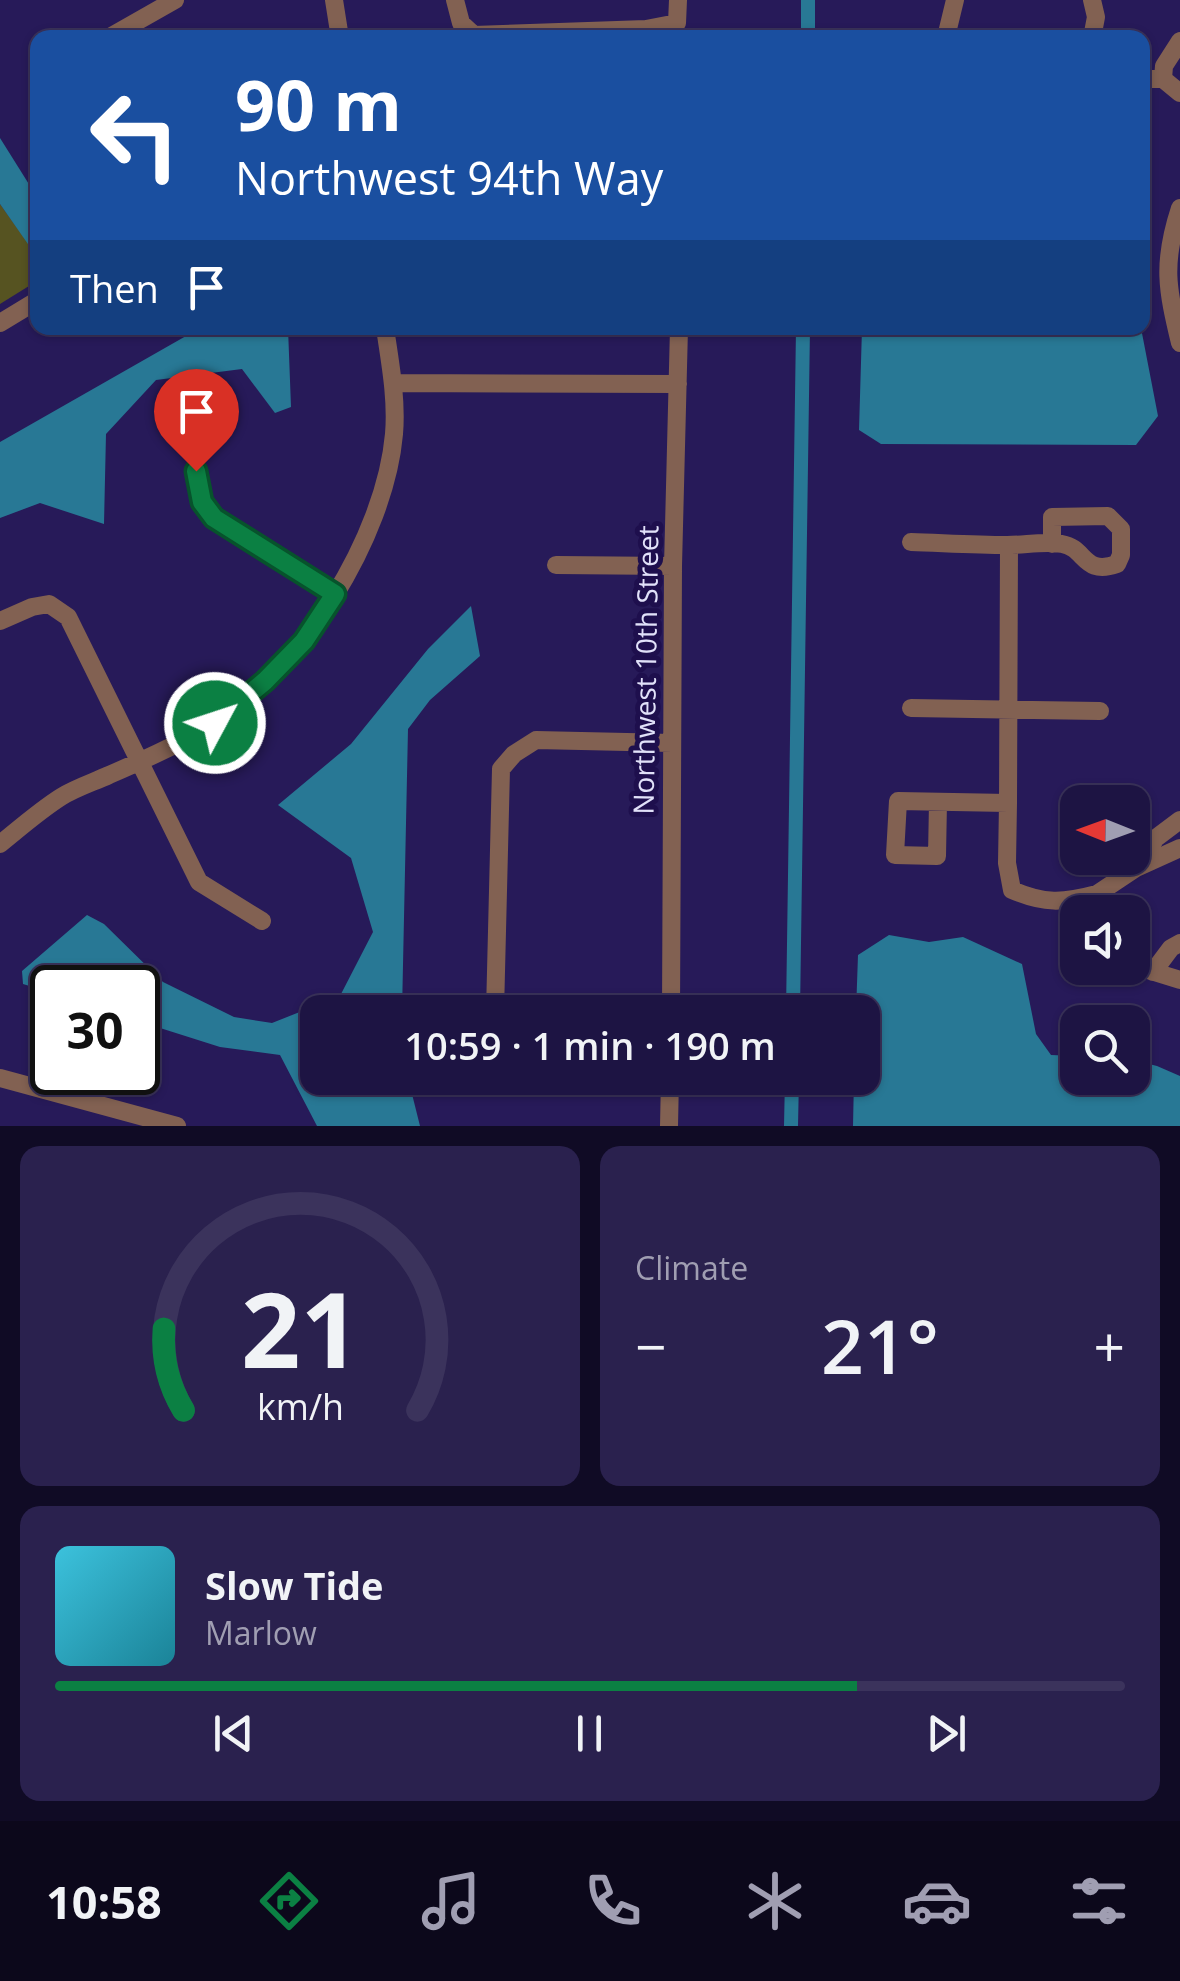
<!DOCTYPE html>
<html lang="en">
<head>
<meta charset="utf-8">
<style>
	:root { --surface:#1d1443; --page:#2a214e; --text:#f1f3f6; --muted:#a09eb2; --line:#3b335c; --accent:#0b8043 }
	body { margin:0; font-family:"Open Sans",sans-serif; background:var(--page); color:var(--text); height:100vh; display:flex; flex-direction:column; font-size:38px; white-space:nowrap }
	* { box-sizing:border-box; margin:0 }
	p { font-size:32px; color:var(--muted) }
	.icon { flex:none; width:55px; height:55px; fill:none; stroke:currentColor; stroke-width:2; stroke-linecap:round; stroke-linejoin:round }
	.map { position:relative; height:1126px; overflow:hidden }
	.drawer { display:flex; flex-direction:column; gap:20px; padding:20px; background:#100b25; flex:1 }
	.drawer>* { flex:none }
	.banner { position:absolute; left:30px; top:30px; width:1120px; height:305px; border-radius:20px; box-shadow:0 2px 8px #0004,0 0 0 2px var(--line); background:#1a4fa0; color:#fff; overflow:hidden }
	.needle { width:65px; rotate:271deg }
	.fabs { position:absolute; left:1060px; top:785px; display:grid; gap:20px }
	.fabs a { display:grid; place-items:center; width:90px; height:90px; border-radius:20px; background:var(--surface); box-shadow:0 2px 8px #0004,0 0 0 2px var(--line); font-size:50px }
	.speed { position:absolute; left:30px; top:965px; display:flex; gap:20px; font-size:50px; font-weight:700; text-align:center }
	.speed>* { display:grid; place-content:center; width:130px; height:130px; border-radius:50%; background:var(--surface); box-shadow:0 2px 8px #0004,0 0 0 2px var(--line); line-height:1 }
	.speed .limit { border:5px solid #111; border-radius:15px; background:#fff; color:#111 }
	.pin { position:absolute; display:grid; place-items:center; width:85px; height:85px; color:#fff; margin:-102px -42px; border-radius:50% 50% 50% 0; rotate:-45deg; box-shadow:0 0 10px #0007 }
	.pin .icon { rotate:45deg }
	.me { position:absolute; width:110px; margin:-55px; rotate:50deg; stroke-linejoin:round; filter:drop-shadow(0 0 8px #0008) }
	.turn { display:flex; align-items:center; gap:35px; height:210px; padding:0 40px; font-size:45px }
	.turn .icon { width:130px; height:130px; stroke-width:2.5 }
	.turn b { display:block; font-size:70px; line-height:85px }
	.then { display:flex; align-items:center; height:95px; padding:0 40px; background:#0003; gap:20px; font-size:38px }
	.big { font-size:75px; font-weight:600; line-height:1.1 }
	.drawer .card { flex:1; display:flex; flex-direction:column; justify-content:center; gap:15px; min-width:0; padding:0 35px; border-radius:20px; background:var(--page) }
	.drawer .dial { align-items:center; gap:0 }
	.dial svg { height:260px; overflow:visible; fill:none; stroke:var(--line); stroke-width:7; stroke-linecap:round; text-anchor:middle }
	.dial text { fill:var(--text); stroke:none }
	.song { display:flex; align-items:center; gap:30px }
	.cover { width:120px; height:120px; border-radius:15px; background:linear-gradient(135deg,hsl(190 70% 55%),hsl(190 70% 35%)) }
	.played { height:10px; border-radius:5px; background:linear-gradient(90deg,var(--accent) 75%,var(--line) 75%) }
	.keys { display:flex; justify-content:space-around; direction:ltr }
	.heat { display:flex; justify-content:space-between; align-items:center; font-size:55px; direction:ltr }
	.drawer .tiles { flex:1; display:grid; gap:20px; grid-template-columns:1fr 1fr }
	.card:last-child { grid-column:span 2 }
	.trip { position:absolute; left:300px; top:995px; width:580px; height:100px; border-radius:20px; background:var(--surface); box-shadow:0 2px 8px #0004,0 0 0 2px var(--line); font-weight:600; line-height:100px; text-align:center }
	.dock { display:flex; height:160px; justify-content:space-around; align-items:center; background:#0c081b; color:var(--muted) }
	.dock .icon { width:70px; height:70px }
	.dock .on { color:var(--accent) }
	.dock b { font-size:45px; color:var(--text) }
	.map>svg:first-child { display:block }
</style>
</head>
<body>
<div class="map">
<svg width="1180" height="1126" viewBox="0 0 1180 1126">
	<rect width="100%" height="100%" fill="#271a59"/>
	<!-- green -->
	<path fill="#565321" d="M0,204L38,257L37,281L0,304Z"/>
	<!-- water -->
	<path fill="#287895" d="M0,138L37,197V257L0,204Z
		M200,328H288L291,407L275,413L242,369L156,380L106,434L104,524L40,503L0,518V442Z
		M862,328H1141L1158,416L1136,445L881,444L859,430Z
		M471,606L480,656L430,700L408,729L402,1012H318V1078H408L420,1126H317L280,1055L220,1047L138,1021V988H52V993L23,984L22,971L87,915L104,924L163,982L234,1017L272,1023L340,996L373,932L351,858L278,805L351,744L428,649Z
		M889,935L929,942L963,937L1022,964L1036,1034L1051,1055L1077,1056L1078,1078H1132L1133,1060L1157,1066L1180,1076V1126H853L854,1078H862V1012H856L858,955Z"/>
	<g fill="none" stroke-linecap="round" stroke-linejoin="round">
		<!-- canal -->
		<path stroke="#287895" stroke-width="14" d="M808,38V0
			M793,1012L803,328
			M791,1126L792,1078"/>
		<!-- minor -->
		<path stroke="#826152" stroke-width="18" d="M334,0L340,38
			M455,0L461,23L474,35L646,29L677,23L678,0
			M1092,0L1096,17L1092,38
			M108,38L175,0
			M941,38L947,33L955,0
			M1142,79H1163
			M1163,79L1164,66L1180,41
			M1163,79L1180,93
			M1180,208C1162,263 1167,289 1180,343
			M0,323L38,300
			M393,383L678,384
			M196,471L202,503L215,518L335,594
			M911,542C943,543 975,545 1007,545C1025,545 1045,541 1062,544C1086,548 1083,576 1117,564L1121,555V529L1108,516L1052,517V544
			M556,565L673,566
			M0,621L32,607L49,604L68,617L199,882L262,921
			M911,708L1100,711
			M938,802L937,856L895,855L898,801L1008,803L1009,545
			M1008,803L1007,863L1012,890C1044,904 1063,903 1097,894L1105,912
			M0,844C20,828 39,811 61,797C75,788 94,782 109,775C144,760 180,744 213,724C301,671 385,537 394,434C397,399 390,362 385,328
			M1136,868L1156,838L1180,820
			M1097,894L1136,868L1180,848
			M1132,960L1138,967L1180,980
			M1153,972L1171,948L1180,943
			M495,1012L501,769L514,754L536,740L672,743
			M671,1012L673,566L679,328
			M0,1078L177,1126
			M669,1126L670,1078"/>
	</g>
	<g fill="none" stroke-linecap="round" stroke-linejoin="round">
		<!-- route casing -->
		<g stroke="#07532c" stroke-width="25">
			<path id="route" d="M196,471L202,502L214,518L335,594L304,641L265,681L215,723"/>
		</g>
		<!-- route -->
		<use href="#route" stroke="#0b8043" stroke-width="18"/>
	</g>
	<g text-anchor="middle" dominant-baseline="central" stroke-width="10" stroke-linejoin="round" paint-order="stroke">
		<!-- street labels -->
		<g font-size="28" fill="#e1e1f9" stroke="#1e0f4d">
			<text transform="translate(645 670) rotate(-89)">Northwest 10th Street</text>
		</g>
	</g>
</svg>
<div class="fabs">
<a><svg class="needle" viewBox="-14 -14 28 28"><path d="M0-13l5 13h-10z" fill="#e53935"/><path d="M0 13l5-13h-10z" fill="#a09eb2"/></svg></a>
<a><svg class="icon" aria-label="sound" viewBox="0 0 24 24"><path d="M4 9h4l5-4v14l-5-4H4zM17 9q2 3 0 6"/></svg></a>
<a><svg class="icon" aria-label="search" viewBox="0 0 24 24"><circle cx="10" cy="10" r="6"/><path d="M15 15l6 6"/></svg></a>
</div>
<div class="speed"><div class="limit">30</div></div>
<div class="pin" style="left:196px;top:471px;background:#d93025"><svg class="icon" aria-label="arrive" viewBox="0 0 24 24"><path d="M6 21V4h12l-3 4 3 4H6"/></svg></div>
<svg class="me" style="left:215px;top:723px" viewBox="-20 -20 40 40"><circle r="17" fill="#0b8043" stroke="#fff" stroke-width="3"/><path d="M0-11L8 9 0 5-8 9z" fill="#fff"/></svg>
<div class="trip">10:59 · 1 min · 190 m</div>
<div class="banner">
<div class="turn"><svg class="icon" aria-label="left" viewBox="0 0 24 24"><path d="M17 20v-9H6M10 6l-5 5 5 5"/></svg><div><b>90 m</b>Northwest 94th Way</div></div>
<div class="then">Then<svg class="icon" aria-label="arrive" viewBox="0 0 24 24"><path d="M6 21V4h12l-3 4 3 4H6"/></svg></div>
</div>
</div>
<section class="drawer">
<div class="tiles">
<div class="card dial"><svg viewBox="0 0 100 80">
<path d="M14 69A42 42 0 1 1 86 69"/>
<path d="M14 69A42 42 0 0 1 8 44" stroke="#0b8043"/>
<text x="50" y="56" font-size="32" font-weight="700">21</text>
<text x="50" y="72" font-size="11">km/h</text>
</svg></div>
<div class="card"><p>Climate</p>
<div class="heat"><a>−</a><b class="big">21°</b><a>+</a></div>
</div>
<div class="card">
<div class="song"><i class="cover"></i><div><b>Slow Tide</b><p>Marlow</p></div></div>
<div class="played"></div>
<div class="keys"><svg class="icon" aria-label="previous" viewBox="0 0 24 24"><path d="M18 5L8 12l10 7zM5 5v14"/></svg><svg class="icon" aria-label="pause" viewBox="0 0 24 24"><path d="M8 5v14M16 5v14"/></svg><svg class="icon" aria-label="next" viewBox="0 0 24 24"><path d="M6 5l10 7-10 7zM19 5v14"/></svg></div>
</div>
</div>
</section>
<nav class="dock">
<b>10:58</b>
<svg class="icon on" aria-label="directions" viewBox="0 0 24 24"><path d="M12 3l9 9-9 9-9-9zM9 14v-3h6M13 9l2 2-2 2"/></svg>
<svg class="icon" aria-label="music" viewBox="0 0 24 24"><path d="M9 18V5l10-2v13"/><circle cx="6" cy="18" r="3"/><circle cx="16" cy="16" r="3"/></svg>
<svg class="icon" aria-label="phone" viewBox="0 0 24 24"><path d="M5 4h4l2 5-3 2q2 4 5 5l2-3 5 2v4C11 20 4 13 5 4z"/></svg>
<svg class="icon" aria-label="climate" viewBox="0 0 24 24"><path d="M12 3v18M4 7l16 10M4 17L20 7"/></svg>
<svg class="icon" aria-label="car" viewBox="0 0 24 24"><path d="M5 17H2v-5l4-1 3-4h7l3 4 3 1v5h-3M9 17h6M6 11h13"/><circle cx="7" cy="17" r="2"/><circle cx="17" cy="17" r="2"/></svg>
<svg class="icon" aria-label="filters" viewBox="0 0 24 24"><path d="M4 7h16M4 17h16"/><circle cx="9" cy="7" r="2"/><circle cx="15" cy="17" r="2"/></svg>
</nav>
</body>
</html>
